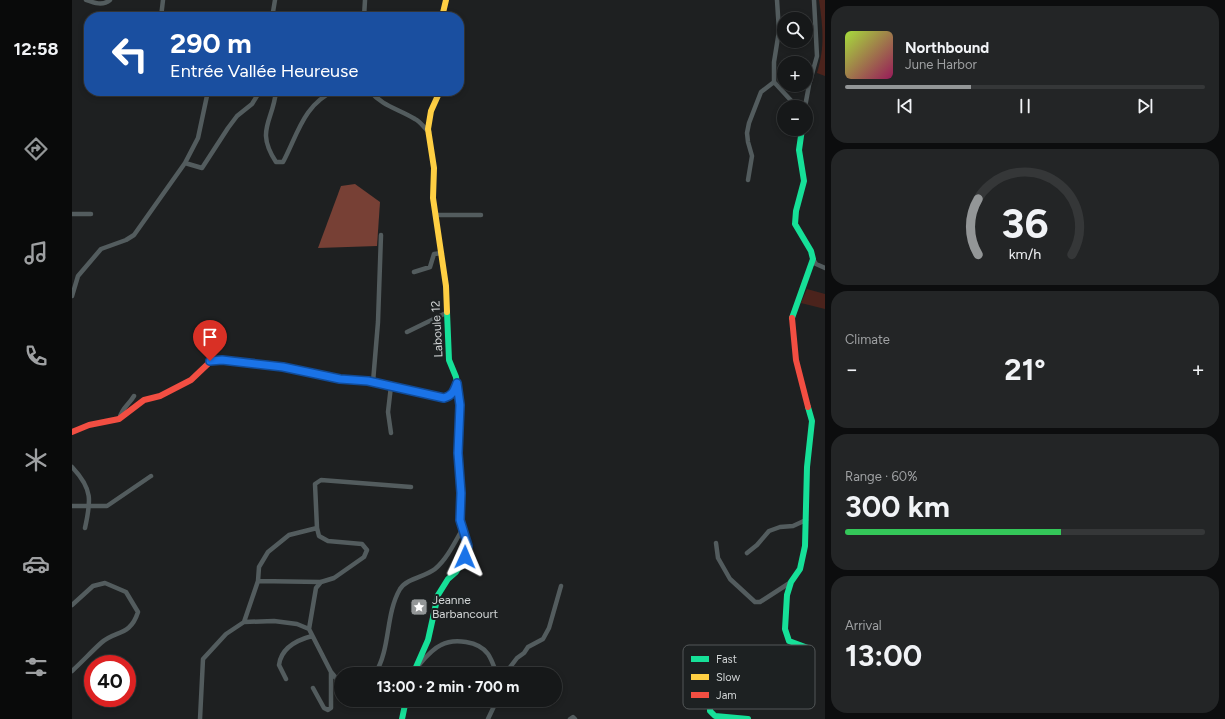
<!DOCTYPE html>
<html lang="en">
<head>
<meta charset="utf-8">
<style>
	:root { --surface:#161819; --page:#232526; --text:#f1f3f6; --muted:#9ea0a2; --line:#353738; --accent:#939697 }
	body { margin:0; font-family:Figtree,sans-serif; background:var(--page); color:var(--text); height:100vh; display:flex; flex-direction:column; font-size:15px; white-space:nowrap }
	* { box-sizing:border-box; margin:0 }
	p { font-size:13px; color:var(--muted) }
	.icon { flex:none; width:22px; height:22px; fill:none; stroke:currentColor; stroke-width:2; stroke-linecap:round; stroke-linejoin:round }
	.map { position:relative; flex:1; overflow:hidden }
	.sheet { display:flex; flex-direction:column; gap:6px; padding:6px; background:#0c0d0e; width:400px }
	.sheet>* { flex:none }
	.banner { position:absolute; left:12px; top:12px; width:380px; height:84px; border-radius:16px; box-shadow:0 2px 6px #0003,0 0 0 1px var(--line); background:#1a4fa0; color:#fff; overflow:hidden }
	.fabs { position:absolute; left:705px; top:12px; display:grid; gap:8px }
	.fabs a { display:grid; place-items:center; width:36px; height:36px; border-radius:50%; background:var(--surface); box-shadow:0 2px 6px #0003,0 0 0 1px var(--line); font-size:20px }
	.speed { position:absolute; left:12px; top:655px; display:flex; gap:8px; font-size:20px; font-weight:700; text-align:center }
	.speed>* { display:grid; place-content:center; width:52px; height:52px; border-radius:50%; background:var(--surface); box-shadow:0 2px 6px #0003,0 0 0 1px var(--line); line-height:1 }
	.speed .limit { border:6px solid #d22; background:#fff; color:#111 }
	.pin { position:absolute; display:grid; place-items:center; width:34px; height:34px; color:#fff; margin:-41px -17px; border-radius:50% 50% 50% 0; rotate:-45deg; box-shadow:0 0 4px #0007 }
	.pin .icon { rotate:45deg }
	.me { position:absolute; width:44px; margin:-22px; rotate:1deg; stroke-linejoin:round; filter:drop-shadow(0 0 3px #0008) }
	.turn { display:flex; align-items:center; gap:14px; height:84px; padding:0 20px; font-size:18px }
	.turn .icon { width:52px; height:52px; stroke-width:2.5 }
	.turn b { display:block; font-size:28px; line-height:34px }
	.big { font-size:30px; font-weight:700; line-height:1.1 }
	.sheet .widget { flex:1; display:flex; flex-direction:column; justify-content:center; gap:6px; min-width:0; padding:0 14px; border-radius:16px; background:var(--page) }
	.sheet .dial { align-items:center; gap:0 }
	.dial svg { height:104px; overflow:visible; fill:none; stroke:var(--line); stroke-width:7; stroke-linecap:round; text-anchor:middle }
	.dial text { fill:var(--text); stroke:none }
	.song { display:flex; align-items:center; gap:12px }
	.cover { width:48px; height:48px; border-radius:6px; background:linear-gradient(135deg,hsl(80 70% 55%),hsl(330 70% 35%)) }
	.played { height:4px; border-radius:2px; background:linear-gradient(90deg,var(--accent) 35%,var(--line) 35%) }
	.keys { display:flex; justify-content:space-around; direction:ltr }
	.heat { display:flex; justify-content:space-between; align-items:center; font-size:22px; direction:ltr }
	.charge { height:6px; border-radius:3px; background:linear-gradient(90deg,#34c759 60%,var(--line) 0) }
	.trip { position:absolute; left:262px; top:667px; width:228px; height:40px; border-radius:20px; background:var(--surface); box-shadow:0 2px 6px #0003,0 0 0 1px var(--line); font-weight:700; line-height:40px; text-align:center }
	main { display:flex; flex:1; min-height:0 }
	.dock { display:flex; flex-direction:column; width:72px; justify-content:space-around; align-items:center; background:#090a0a; color:var(--muted) }
	.dock .icon { width:28px; height:28px }
	.dock .active { color:var(--accent) }
	.dock b { font-size:18px; color:var(--text) }
	.map>svg:first-child { display:block }
</style>
</head>
<body>
<main>
<nav class="dock">
<b>12:58</b>
<svg class="icon active" aria-label="directions" viewBox="0 0 24 24"><path d="M12 3l9 9-9 9-9-9zM9 14v-3h6M13 9l2 2-2 2"/></svg>
<svg class="icon" aria-label="music" viewBox="0 0 24 24"><path d="M9 18V5l10-2v13"/><circle cx="6" cy="18" r="3"/><circle cx="16" cy="16" r="3"/></svg>
<svg class="icon" aria-label="phone" viewBox="0 0 24 24"><path d="M5 4h4l2 5-3 2q2 4 5 5l2-3 5 2v4C11 20 4 13 5 4z"/></svg>
<svg class="icon" aria-label="climate" viewBox="0 0 24 24"><path d="M12 3v18M4 7l16 10M4 17L20 7"/></svg>
<svg class="icon" aria-label="car" viewBox="0 0 24 24"><path d="M5 17H2v-5l4-1 3-4h7l3 4 3 1v5h-3M9 17h6M6 11h13"/><circle cx="7" cy="17" r="2"/><circle cx="17" cy="17" r="2"/></svg>
<svg class="icon" aria-label="filters" viewBox="0 0 24 24"><path d="M4 7h16M4 17h16"/><circle cx="9" cy="7" r="2"/><circle cx="15" cy="17" r="2"/></svg>
</nav>
<div class="map">
<svg width="753" height="719" viewBox="0 0 753 719">
	<rect width="100%" height="100%" fill="#1e2021"/>
	<!-- green -->
	<path fill="#4b231c" d="M747,0H753V76L745,73C753,47 751,28 747,0Z
		M735,289L753,294V309L729,303Z"/>
	<!-- water -->
	<path fill="#774035" d="M283,184L308,202L305,246L246,248L269,186Z"/>
	<g fill="none" stroke-linecap="round" stroke-linejoin="round">
		<!-- street -->
		<path stroke="#535c5e" stroke-width="4.5" d="M14,0C22,3 31,6 38,0
			M705,0L707,31L702,62V82L725,107
			M89,17L91,0
			M165,17L168,14L194,17L201,12L203,0
			M292,17L293,0
			M204,91C201,122 183,130 204,162H211C225,136 232,103 263,91
			M298,91C310,106 327,109 343,119C349,122 352,128 357,132
			M733,107L737,85L745,56L742,0
			M113,163L126,138L136,91
			M676,180L680,156L676,142L675,133L677,123L689,92L702,82
			M0,214H19
			M363,215H409
			M741,259L744,264L753,268
			M342,272L358,267L362,254L370,253
			M0,296L6,276L29,249L54,240L62,235L113,163L130,168L156,128L165,116L180,104L188,91
			M335,332L374,313
			M301,382L306,322L309,235
			M47,419C51,406 56,406 62,396
			M319,433L316,412L319,386
			M0,467C21,489 19,501 13,528
			M0,506H35L79,476
			M644,543L646,558L658,579L683,602H688L719,582
			M675,553L685,545L697,531L708,527L721,526L734,520
			M186,581L249,582L262,578L292,557L295,550L290,544L256,541L247,536L245,528L243,484L249,480L339,487
			M0,605L21,586L33,583L54,592L66,612C58,637 43,630 29,643C19,652 10,662 0,671
			M172,622L186,581L187,567L196,552L217,535L245,528
			M346,666C352,659 360,649 369,645C382,638 407,641 416,654C420,660 422,667 425,674
			M259,672L269,684
			M303,674C319,648 313,615 328,589C335,578 353,577 363,569C375,559 383,542 391,528
			M433,674L445,658L452,653L456,647L471,639L477,628L489,586
			M214,679L207,665C209,648 225,640 240,636
			M241,688L252,708L256,710L259,708V672L237,629L244,588L249,582
			M128,719L131,659L154,634L172,622L202,621L225,624L237,629
			M416,719L425,700
			M498,719L501,717L503,719"/>
		<!-- fast -->
		<path stroke="#16e098" stroke-width="6" d="M720,318L741,259L739,251L723,224L724,211L732,181L727,150L730,129
			M173,362L211,367L268,379L296,381L372,398L380,393L384,384
			M341,674L356,640L366,595L376,579L384,572L391,561L396,546L388,520L389,493L386,453L388,405L384,377L377,360L375,312
			M330,719L334,700
			M676,719L643,716L638,711V705L646,699L731,661L737,654L736,648L717,641L713,629L715,595L719,582L728,569L733,546L735,467L740,421L736,407"/>
		<!-- slow -->
		<path stroke="#ffcf43" stroke-width="6" d="M370,17L374,0
			M368,91L359,111L356,129L362,168L361,198L374,286L375,312"/>
		<!-- jam -->
		<path stroke="#f24e42" stroke-width="6" d="M720,318L724,360L736,407
			M0,432L17,425L47,419L72,400L88,396L119,380L139,361L145,359L173,362"/>
	</g>
	<g fill="none" stroke-linecap="round" stroke-linejoin="round">
		<!-- route casing -->
		<g stroke="#114b97" stroke-width="10">
			<path id="route" d="M138,361L150,360L211,367L268,379L296,381L372,398C381,395 382,391 385,383L388,405L386,453L389,493L388,520L396,546L393,557"/>
		</g>
		<!-- route -->
		<use href="#route" stroke="#1a73e8" stroke-width="7"/>
	</g>
	<!-- icons -->
	<defs>
		<g id="sight-square" transform="scale(0.9)"><rect x="-9" y="-9" width="18" height="18" rx="4" fill="#939697" stroke="#1d2122"/><path d="M0-6L1.8-2.2L6-1.7L2.9 1.2L3.7 5.4L0 3.3L-3.7 5.4L-2.9 1.2L-6-1.7L-1.8-2.2Z" fill="#fff"/></g>
	</defs>
	<g fill-rule="evenodd">
		<use href="#sight-square" x="347" y="607"/>
	</g>
	<g text-anchor="middle" dominant-baseline="central" stroke-width="4" stroke-linejoin="round" paint-order="stroke">
		<!-- street labels -->
		<g font-size="12" fill="#d2d5d6" stroke="#1d2122">
			<text transform="translate(365 329) rotate(-93)">Laboule 12</text>
		</g>
		<!-- poi labels -->
		<g font-size="12" fill="#d2d5d6" stroke="#1d2122" text-anchor="start">
			<text x="360" y="600">Jeanne<tspan x="360" dy="14">Barbancourt</tspan></text>
		</g>
	</g>
	<!-- legend -->
	<rect x="611" y="645" width="132" height="64" rx="6" fill="#1d2122" stroke="#535758" stroke-width="1"/>
	<rect x="619" y="656" width="18" height="6" fill="#16e098"/>
	<rect x="619" y="674" width="18" height="6" fill="#ffcf43"/>
	<rect x="619" y="692" width="18" height="6" fill="#f24e42"/>
	<g font-size="11" fill="#d2d5d6">
		<text x="644" y="663">Fast</text>
		<text x="644" y="681">Slow</text>
		<text x="644" y="699">Jam</text>
	</g>
</svg>
<div class="fabs">
<a><svg class="icon" aria-label="search" viewBox="0 0 24 24"><circle cx="10" cy="10" r="6"/><path d="M15 15l6 6"/></svg></a>
<a>+</a>
<a>−</a>
</div>
<div class="speed"><div class="limit">40</div></div>
<div class="pin" style="left:138px;top:361px;background:#d93025"><svg class="icon" aria-label="arrive" viewBox="0 0 24 24"><path d="M6 21V4h12l-3 4 3 4H6"/></svg></div>
<svg class="me" style="left:393px;top:557px" viewBox="-20 -20 40 40"><path d="M0-17L14 15 0 8-14 15z" fill="#1a73e8" stroke="#fff" stroke-width="4"/></svg>
<div class="trip">13:00 · 2 min · 700 m</div>
<div class="banner">
<div class="turn"><svg class="icon" aria-label="left" viewBox="0 0 24 24"><path d="M17 20v-9H6M10 6l-5 5 5 5"/></svg><div><b>290 m</b>Entrée Vallée Heureuse</div></div>
</div>
</div>
<section class="sheet">
<div class="widget">
<div class="song"><i class="cover"></i><div><b>Northbound</b><p>June Harbor</p></div></div>
<div class="played"></div>
<div class="keys"><svg class="icon" aria-label="previous" viewBox="0 0 24 24"><path d="M18 5L8 12l10 7zM5 5v14"/></svg><svg class="icon" aria-label="pause" viewBox="0 0 24 24"><path d="M8 5v14M16 5v14"/></svg><svg class="icon" aria-label="next" viewBox="0 0 24 24"><path d="M6 5l10 7-10 7zM19 5v14"/></svg></div>
</div>
<div class="widget dial"><svg viewBox="0 0 100 80">
<path d="M14 69A42 42 0 1 1 86 69"/>
<path d="M14 69A42 42 0 0 1 14 26" stroke="#939697"/>
<text x="50" y="56" font-size="32" font-weight="700">36</text>
<text x="50" y="72" font-size="11">km/h</text>
</svg></div>
<div class="widget"><p>Climate</p>
<div class="heat"><a>−</a><b class="big">21°</b><a>+</a></div>
</div>
<div class="widget"><p>Range · 60%</p><b class="big">300 km</b><div class="charge"></div></div>
<div class="widget"><p>Arrival</p><b class="big">13:00</b></div>
</section>
</main>
</body>
</html>
